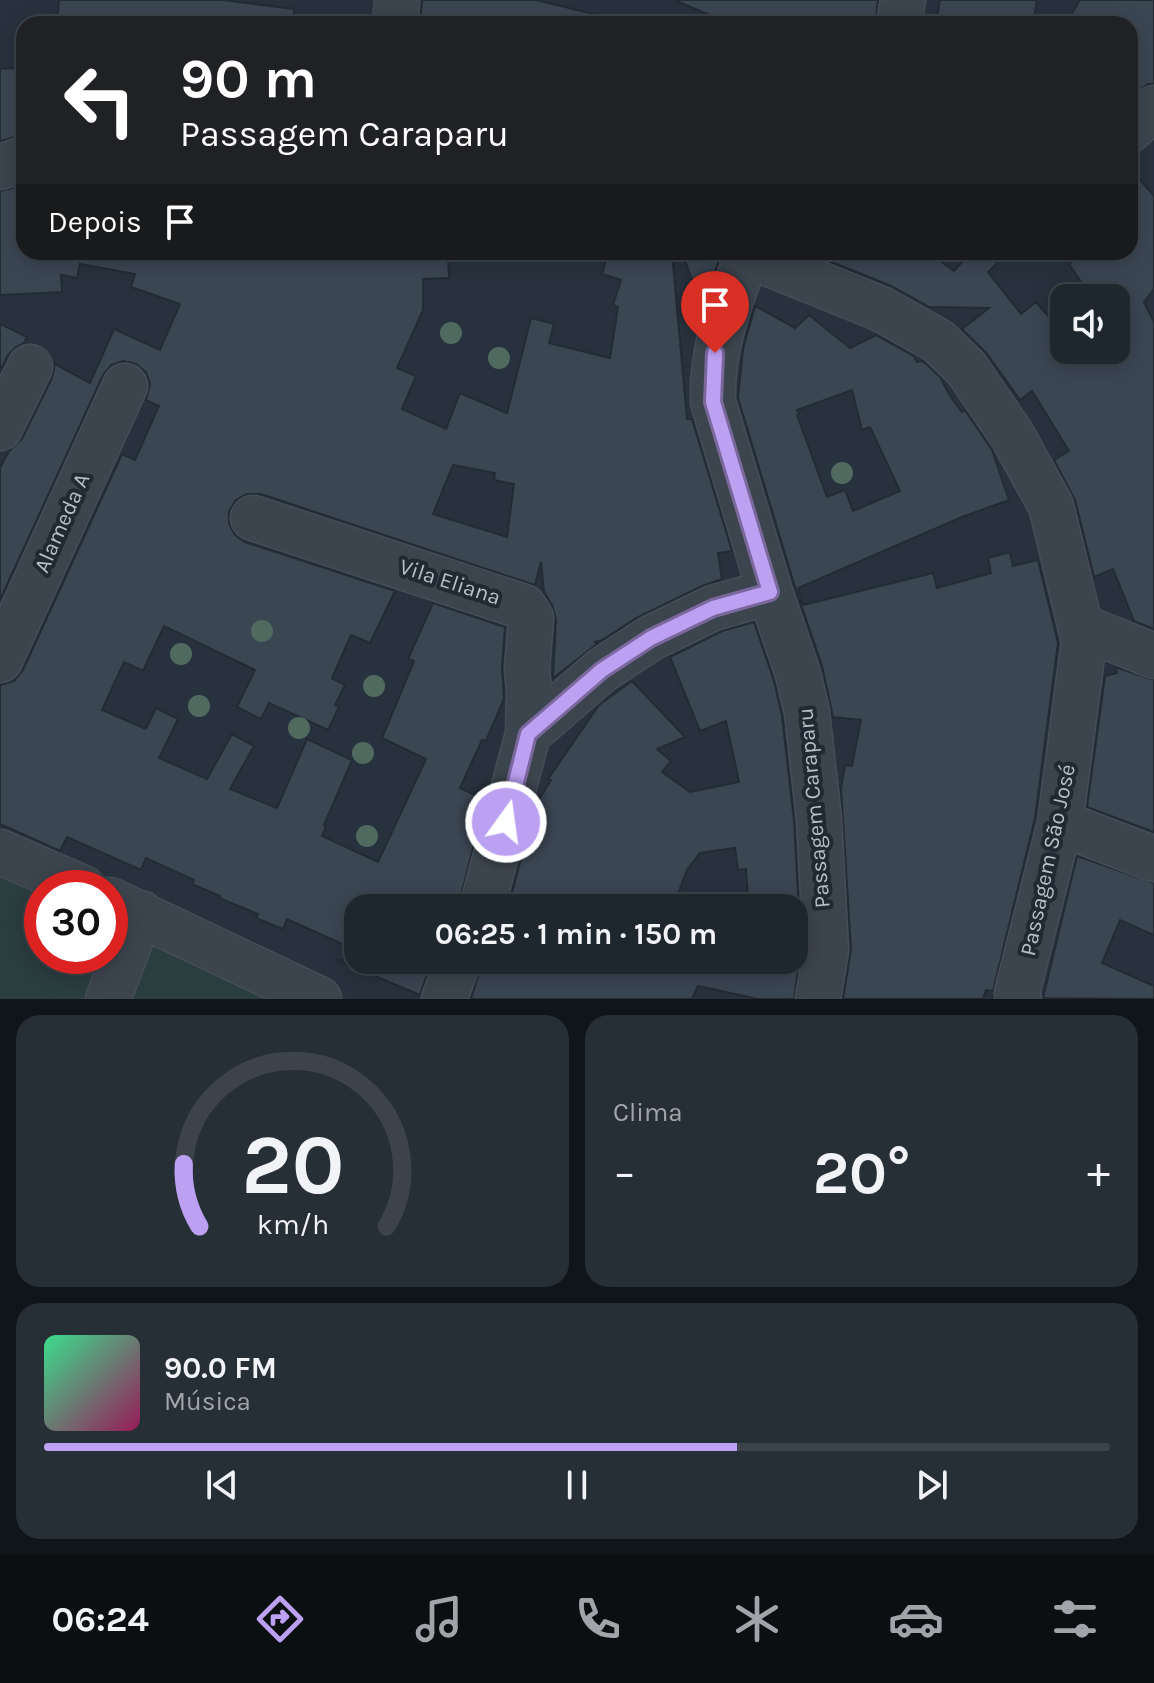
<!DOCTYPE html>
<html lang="pt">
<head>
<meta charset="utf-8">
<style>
	:root { --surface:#1e262e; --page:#262e36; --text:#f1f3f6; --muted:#a1a5aa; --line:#3c434a; --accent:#bca0f2 }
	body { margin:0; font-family:Karla,sans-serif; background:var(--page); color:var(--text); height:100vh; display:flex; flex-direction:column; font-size:30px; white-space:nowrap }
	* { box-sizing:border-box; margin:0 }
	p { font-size:26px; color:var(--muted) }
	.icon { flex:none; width:44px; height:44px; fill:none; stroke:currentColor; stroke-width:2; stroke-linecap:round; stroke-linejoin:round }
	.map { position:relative; height:999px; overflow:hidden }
	.side { display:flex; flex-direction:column; gap:16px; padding:16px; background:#101519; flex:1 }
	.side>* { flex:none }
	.banner { position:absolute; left:16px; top:16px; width:1122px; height:244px; border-radius:24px; box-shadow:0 4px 20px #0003,0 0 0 2px var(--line); background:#202124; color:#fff; overflow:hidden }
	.controls { position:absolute; left:1050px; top:284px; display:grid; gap:16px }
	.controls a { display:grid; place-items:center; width:80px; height:80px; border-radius:16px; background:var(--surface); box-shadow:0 4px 20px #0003,0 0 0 2px var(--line); font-size:40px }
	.speed { position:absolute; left:24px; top:870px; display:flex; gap:16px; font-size:40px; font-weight:700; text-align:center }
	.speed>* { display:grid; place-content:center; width:104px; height:104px; border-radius:50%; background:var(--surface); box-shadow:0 4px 20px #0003,0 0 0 2px var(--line); line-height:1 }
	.speed .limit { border:12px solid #d22; background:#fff; color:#111 }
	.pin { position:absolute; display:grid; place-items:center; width:68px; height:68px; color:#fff; margin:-82px -34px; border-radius:50% 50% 50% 0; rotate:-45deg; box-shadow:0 0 8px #0007 }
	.pin .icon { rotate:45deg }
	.me { position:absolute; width:88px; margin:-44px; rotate:14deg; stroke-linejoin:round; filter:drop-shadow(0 0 6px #0008) }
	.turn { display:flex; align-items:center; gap:28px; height:168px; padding:0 32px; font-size:36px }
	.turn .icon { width:104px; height:104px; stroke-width:2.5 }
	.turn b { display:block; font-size:56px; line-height:68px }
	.then { display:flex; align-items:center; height:76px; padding:0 32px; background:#0003; gap:16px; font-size:30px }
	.big { font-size:60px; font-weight:700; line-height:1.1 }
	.side .card { flex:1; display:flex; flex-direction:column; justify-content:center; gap:12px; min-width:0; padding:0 28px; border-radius:24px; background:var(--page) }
	.side .dial { align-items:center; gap:0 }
	.dial svg { height:208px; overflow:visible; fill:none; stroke:var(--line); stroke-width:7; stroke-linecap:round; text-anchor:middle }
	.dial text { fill:var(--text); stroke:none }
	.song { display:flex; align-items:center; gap:24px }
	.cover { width:96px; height:96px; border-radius:12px; background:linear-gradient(135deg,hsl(150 70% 55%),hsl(330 70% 35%)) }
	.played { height:8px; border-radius:4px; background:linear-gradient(90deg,var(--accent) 65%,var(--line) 65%) }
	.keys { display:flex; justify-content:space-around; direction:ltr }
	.heat { display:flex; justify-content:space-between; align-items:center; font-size:44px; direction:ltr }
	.side .tiles { flex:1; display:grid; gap:16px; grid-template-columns:1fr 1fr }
	.card:last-child { grid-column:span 2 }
	.trip { position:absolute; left:344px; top:894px; width:464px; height:80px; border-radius:24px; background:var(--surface); box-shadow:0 4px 20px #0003,0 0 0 2px var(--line); font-weight:700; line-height:80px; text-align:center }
	.tabs { display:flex; height:128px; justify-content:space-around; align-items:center; background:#0c0f12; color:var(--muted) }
	.tabs .icon { width:56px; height:56px }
	.tabs .on { color:var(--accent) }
	.tabs b { font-size:36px; color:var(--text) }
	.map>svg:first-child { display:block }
</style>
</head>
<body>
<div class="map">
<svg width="1154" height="999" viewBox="0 0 1154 999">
	<rect width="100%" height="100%" fill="#28323e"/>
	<!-- green -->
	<path fill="#2a3d3f" d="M0,874L42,892V956H110V922L282,999H0Z"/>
	<!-- building -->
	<path fill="#3b4653" stroke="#232b35" stroke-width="2" fill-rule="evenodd" d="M59,0H223L294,9V24H57Z
		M422,0H536L598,15L597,24H420Z
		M674,0H878L875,24H731Z
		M940,0H1037L1033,24H936Z
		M1080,0H1154V84H1148L1130,96V24H1065Z
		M15,68L23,135L0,141V69Z
		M1130,168L1154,196V289L1144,302L1154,322V629L1134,621L1113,569L1094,577L1075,500L1054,460L1069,451L1032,391L1020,400L987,354L962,329L989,308L929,307L891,286L807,252H928L954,271L971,252H1008L988,272L1021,314L1036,302L1055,324L1064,318V350H1116V298H1092L1069,264L1083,252H1130Z
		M24,185V252H448L449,278L423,279V310L397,368L416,376L402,409L446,429L460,393L507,413L531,318L554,324L549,343L610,358L618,307L613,305L621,280L602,274L608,252H672L687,419H692L732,551L718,553L722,579L702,586L638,617L602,640L595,642L597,644L553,678L556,619L552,605L544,592L541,562L535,585L261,494H247L236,500L229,511V524L235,535L245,542L395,591L370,643L351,635L332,678L345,685L335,705L339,707L328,730L269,703L261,719L237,707L255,670L164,626L143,671L124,662L102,710L146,729L156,708L178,719L159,758L207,779L232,734L254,746L230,789L277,808L307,739L352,760L324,825L326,826L322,836L378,862L426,759L382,738L414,661L408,659L433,603L505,627L502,667L504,699L486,741L482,740L460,788L485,800L458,908H358V951L287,919L283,929L256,918L258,914L219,898L220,896L192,884L194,880L146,858L141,870L67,837L60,851L0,824V685L14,681L23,670L122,454L135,460L159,406L146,400L150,384L146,372L136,364L123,361L111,365L103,375L0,600V468L9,451L22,439L52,378L55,364L90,383L114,329L160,350L180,304L131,287L135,274L80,264L77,278L61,275L62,292L0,295V191ZM453,465L495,473L494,480L514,484L507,537L433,514Z
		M682,252H716L718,263L702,308Z
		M755,306L795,328L809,315L850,348L876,335L914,356L917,362L923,361L940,377L950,396L962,412L965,410L992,450L1009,500L962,517L798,588L803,605L933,573L937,588L991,573L988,558L1010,552L1013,566L1038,560L1058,643L1035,818L993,991L986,990L983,999H843L851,949L841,789L845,765L852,766L861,720L833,717L822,666L794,584L738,398L743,349ZM852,390L862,430L870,427L900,491L853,511L845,490L827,497L797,415L799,414L797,410Z
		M0,324L27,337L24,343L16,347L8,355L0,371Z
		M754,622L774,681L782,716L794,821L801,949L794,999H758L698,986L692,999H471L483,960L505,968L508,960H689L716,972L717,966L756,975L758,960H794V908H749L746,869L738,870L735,848L700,853L687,870L673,907L647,896L646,908H508L534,808L551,780L548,779L599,705L632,681L685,737L657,749L671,761L662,772L690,792L739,782L726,721L700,731L670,657L722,631Z
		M1115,667L1154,680V832L1087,807L1105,676L1117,673Z
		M1077,856L1154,883V935L1120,920L1102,963L1154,986V999L1043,998Z
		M337,960H432L420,995Z"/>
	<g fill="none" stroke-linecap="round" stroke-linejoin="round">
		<!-- minor casing -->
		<g stroke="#454d57" stroke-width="47">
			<path id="minor" d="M395,24L397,0
				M899,24L903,0
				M1130,130L1154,108
				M0,167L24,159
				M740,252L881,309L938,341L966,368L1012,435L1051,506L1084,641L1060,823L1017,993L1019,999
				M750,252C729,298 711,351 713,402L770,592L798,674L807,712L819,819L826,950L818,999
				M0,428L30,367
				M253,518L524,607L531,618L527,669L529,691L528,734
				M1080,626L1154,656
				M0,660L125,386
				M1060,823L1154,859
				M0,852L83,888
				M110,900L319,999
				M482,908L528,734L602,670L651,638L713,608L770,592
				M108,999L141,913
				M444,999L459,960"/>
		</g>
		<!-- minor -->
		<use href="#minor" stroke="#3c444e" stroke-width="44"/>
	</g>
	<!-- trees -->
	<g fill="#516a5f">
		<circle cx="451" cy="333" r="11"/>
		<circle cx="499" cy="358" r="11"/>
		<circle cx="842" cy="473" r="11"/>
		<circle cx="262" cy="631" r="11"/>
		<circle cx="181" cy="654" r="11"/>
		<circle cx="374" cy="686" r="11"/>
		<circle cx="199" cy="706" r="11"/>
		<circle cx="299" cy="728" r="11"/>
		<circle cx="363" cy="753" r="11"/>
		<circle cx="367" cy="836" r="11"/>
	</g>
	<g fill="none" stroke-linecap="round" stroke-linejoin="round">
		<!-- route casing -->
		<g stroke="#7a689d" stroke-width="20">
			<path id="route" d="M506,822L528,734L602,670L651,638L713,608L770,592L713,402L715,353"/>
		</g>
		<!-- route -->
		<use href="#route" stroke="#bca0f2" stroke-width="14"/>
	</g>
	<g text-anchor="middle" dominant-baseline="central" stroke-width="8" stroke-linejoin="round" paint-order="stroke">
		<!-- street labels -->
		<g font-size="22" fill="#b8bfc8" stroke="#212933">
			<text transform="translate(62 523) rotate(-66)">Alameda A</text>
			<text transform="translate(450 582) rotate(18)">Vila Eliana</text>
			<text transform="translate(814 808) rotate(-95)">Passagem Caraparu</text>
			<text transform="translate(1048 860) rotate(-78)">Passagem São José</text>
		</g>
	</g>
</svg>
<div class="controls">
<a><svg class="icon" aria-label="sound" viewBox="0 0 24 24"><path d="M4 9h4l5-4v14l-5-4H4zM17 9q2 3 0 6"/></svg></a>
</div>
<div class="speed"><div class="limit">30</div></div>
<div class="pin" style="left:715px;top:353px;background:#d93025"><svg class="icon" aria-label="arrive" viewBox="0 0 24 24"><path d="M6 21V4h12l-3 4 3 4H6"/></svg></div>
<svg class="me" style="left:506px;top:822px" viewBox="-20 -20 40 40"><circle r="17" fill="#bca0f2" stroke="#fff" stroke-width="3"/><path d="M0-11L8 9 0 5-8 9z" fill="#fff"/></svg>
<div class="trip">06:25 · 1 min · 150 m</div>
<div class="banner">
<div class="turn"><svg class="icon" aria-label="left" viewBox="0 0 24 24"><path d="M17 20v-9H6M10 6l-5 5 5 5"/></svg><div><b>90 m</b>Passagem Caraparu</div></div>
<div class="then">Depois<svg class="icon" aria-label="arrive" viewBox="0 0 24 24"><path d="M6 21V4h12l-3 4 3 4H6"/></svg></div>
</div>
</div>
<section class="side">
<div class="tiles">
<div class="card dial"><svg viewBox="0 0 100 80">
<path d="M14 69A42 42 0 1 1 86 69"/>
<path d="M14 69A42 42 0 0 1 8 45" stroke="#bca0f2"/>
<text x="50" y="56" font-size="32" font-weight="700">20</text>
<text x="50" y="72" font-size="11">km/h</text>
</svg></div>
<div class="card"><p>Clima</p>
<div class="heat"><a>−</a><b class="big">20°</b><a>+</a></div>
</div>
<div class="card">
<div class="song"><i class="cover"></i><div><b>90.0 FM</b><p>Música</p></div></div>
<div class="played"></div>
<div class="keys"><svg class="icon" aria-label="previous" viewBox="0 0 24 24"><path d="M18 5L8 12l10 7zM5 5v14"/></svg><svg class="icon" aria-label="pause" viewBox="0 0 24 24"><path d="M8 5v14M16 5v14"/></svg><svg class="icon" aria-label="next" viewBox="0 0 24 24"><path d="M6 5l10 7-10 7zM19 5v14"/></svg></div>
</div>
</div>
</section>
<nav class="tabs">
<b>06:24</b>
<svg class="icon on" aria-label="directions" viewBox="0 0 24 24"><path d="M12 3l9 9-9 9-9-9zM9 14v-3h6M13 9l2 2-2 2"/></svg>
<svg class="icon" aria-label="music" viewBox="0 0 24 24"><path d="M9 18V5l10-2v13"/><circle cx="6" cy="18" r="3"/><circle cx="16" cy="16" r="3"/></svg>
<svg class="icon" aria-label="phone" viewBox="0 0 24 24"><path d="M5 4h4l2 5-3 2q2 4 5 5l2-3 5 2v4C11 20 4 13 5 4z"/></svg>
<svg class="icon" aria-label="climate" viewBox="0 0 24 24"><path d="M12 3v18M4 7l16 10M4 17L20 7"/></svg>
<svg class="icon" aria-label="car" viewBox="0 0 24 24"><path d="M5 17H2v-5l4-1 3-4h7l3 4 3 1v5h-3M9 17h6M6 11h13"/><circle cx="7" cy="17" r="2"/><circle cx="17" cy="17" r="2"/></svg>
<svg class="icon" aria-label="filters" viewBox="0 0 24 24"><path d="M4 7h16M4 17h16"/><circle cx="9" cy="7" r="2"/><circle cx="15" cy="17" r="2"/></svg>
</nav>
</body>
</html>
